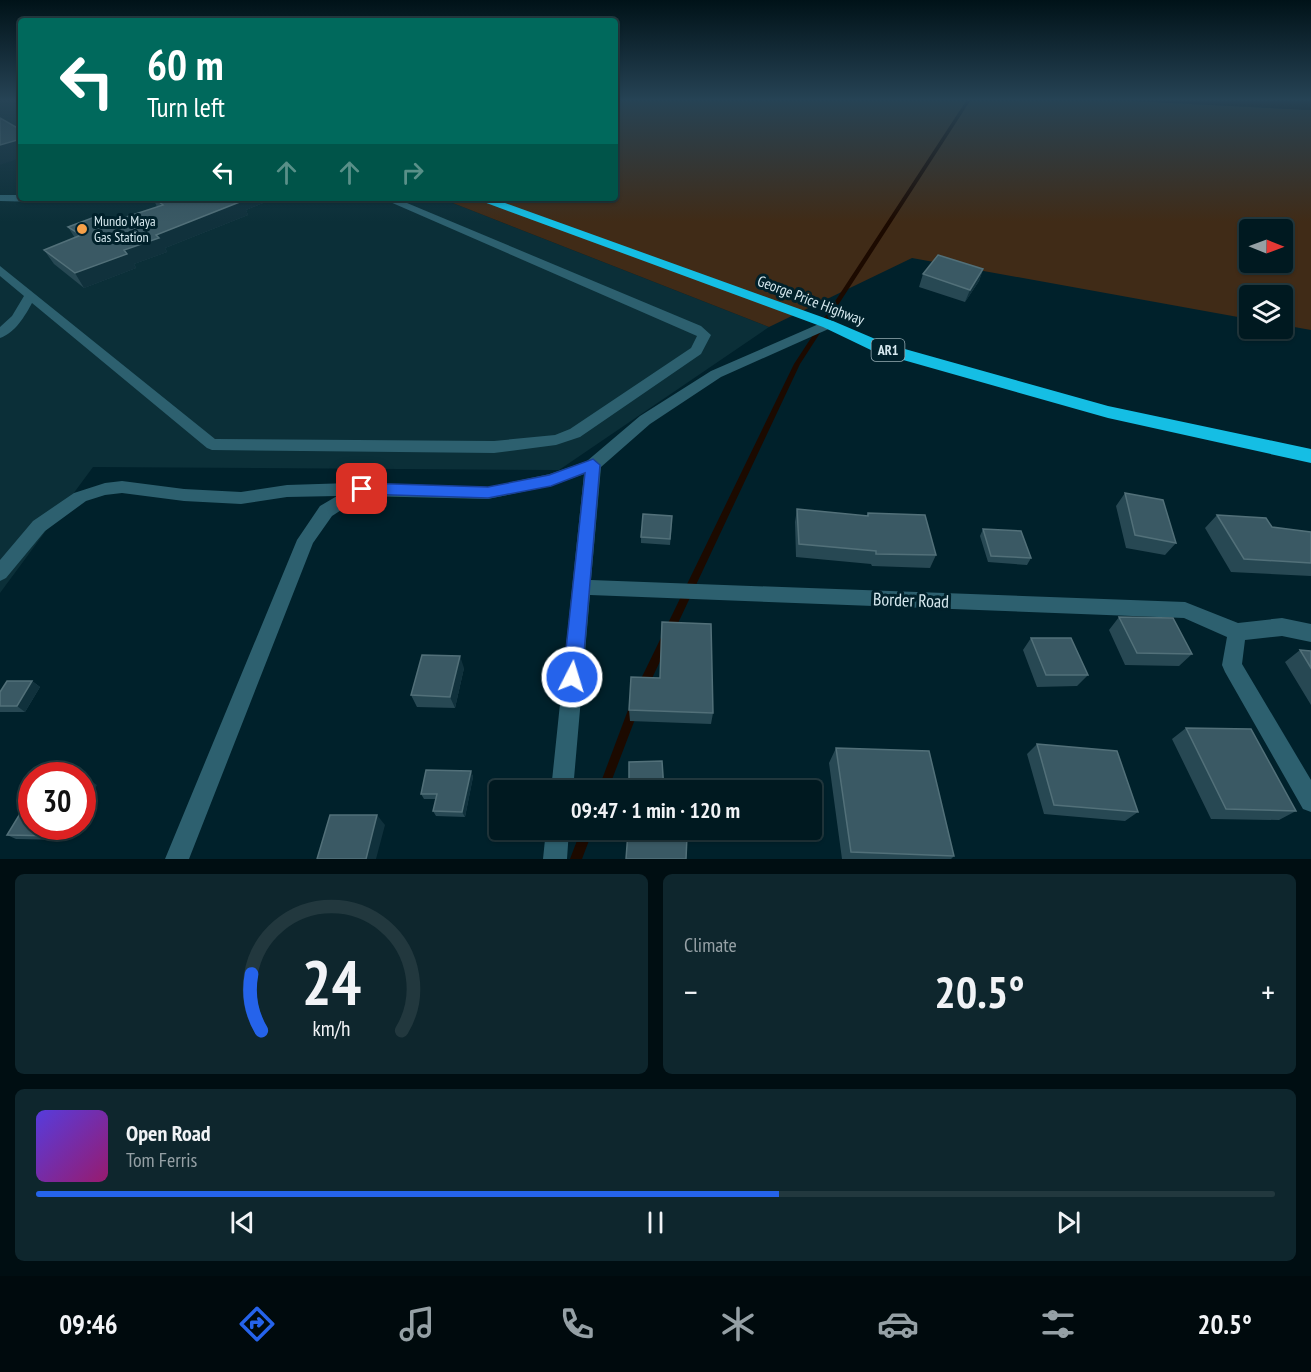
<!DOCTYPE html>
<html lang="en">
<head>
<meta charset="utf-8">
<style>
	:root { --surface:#001920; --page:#0e262d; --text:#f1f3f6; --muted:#95a0a5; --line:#22383e; --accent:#2563eb }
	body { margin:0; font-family:"PT Sans Narrow",sans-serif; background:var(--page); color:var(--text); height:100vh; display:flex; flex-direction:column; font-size:22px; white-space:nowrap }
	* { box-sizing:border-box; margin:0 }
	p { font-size:20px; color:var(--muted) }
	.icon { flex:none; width:33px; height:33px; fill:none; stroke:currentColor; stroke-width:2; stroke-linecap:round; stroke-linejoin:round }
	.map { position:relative; height:859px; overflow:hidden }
	.side { display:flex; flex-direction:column; gap:15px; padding:15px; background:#000e12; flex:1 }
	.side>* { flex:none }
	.hud { position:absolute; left:18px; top:18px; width:600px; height:183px; border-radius:6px; box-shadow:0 2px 4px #0004,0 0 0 2px var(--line); background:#00695c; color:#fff; overflow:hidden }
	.needle { width:39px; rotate:91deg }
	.fabs { position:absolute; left:1239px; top:219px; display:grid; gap:12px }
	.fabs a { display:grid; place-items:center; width:54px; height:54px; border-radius:6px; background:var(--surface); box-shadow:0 2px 4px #0004,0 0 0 2px var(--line); font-size:30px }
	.speed { position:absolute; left:18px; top:762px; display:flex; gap:12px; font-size:30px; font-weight:700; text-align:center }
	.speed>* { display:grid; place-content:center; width:78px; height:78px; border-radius:50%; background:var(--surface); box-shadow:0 2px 4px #0004,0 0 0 2px var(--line); line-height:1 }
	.speed .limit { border:9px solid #d22; background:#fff; color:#111 }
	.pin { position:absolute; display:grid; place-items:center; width:51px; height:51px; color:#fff; margin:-26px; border-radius:12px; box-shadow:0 3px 9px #0006 }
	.me { position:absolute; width:66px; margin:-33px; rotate:5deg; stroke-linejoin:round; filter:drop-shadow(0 0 4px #0008) }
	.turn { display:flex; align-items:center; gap:21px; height:126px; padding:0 30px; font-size:27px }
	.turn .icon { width:78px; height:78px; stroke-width:2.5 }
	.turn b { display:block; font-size:42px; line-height:51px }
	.lanes { display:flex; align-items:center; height:57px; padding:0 30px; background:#0003; justify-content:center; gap:30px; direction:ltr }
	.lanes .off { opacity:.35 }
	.big { font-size:45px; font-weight:600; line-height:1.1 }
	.side .tile { flex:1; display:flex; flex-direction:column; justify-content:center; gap:9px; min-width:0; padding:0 21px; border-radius:9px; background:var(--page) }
	.side .dial { align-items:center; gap:0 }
	.dial svg { height:156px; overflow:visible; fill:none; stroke:var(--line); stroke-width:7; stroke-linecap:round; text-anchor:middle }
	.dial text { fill:var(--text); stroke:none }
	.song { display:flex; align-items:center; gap:18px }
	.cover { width:72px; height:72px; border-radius:9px; background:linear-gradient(135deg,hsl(250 70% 55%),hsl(320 70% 35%)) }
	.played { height:6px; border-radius:3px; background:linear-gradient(90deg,var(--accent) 60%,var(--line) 60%) }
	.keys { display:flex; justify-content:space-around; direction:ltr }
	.heat { display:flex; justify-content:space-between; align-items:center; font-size:33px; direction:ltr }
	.side .tiles { flex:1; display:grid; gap:15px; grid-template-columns:1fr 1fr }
	.tile:last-child { grid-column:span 2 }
	.trip { position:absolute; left:489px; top:780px; width:333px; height:60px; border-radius:6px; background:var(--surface); box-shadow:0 2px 4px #0004,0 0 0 2px var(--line); font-weight:600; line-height:60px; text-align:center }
	.dock { display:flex; height:96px; justify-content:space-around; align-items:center; background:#000a0d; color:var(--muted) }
	.dock .icon { width:42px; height:42px }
	.dock .active { color:var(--accent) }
	.dock b { font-size:27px; color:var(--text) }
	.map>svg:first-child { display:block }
</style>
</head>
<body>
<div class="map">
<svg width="1311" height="859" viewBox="0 0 1311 859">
	<rect width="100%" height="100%" fill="#00212b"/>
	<!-- built -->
	<path fill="#0b2f38" d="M0,101H21V198H440L769,327L559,470L93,467L0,593Z"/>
	<!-- green -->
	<path fill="#402b17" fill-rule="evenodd" d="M615,101H1131L1311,110V330L1283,325L1282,296H1250L1249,319L912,258L769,327L440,198H615ZM1250,230H1282V262H1250Z"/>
	<!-- water -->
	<path fill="#1c0a00" d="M1131,101H1311V110Z"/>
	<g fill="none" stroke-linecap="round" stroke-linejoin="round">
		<!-- stream -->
		<path fill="#1c0a00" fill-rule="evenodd" d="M966,101H970L800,364L647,689L643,691L639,689L638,686L639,683L794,364Z
			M632,709L636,710L637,714L608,790H598L628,710Z
			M581,830H593L582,859H570Z"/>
		<!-- minor -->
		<path fill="#2d606f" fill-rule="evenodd" d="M0,195H21V198H118L113,201L77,203L0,201Z
			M381,198H395L701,326L711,335L701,354L580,437L556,445L494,453L212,450L207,448L32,303C25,316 15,333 0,338V327L12,316L24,296L0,276V266L215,439L494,441L555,435L570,429L691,348L697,336Z
			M828,320L833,321L834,324L833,327L721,377L650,424L601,467L591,580L1185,602L1238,623L1282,618L1311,624V642L1282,636L1245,640L1242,664L1311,780V812L1303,809L1225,672L1222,665L1227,637L1184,618L590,595L573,790H551L584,474L551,486L488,499L363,496L332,516L313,543L189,859H165L297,540L320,506L337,496L287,497L241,504L184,501L122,493L105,495L86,501L45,531L6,578L0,581V560L33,521L74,493L105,483L122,481L184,489L241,492L287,485L350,483L488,487L550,474L587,461L640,416L711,371Z
			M546,830H569L567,859H543Z"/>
		<!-- highway -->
		<path fill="#15bee4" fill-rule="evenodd" d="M473,198H491L833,321L887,344L1108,406L1311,449V463L1108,418L875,352L823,327Z"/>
	</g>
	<!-- wall -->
	<path fill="#274853" d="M153,198H275L246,210L248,215L165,248L167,252L134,264L136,268L84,288L54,264L44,250L75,238L68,227L111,222L157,207Z
		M983,269L979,281L965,302L919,287L923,274Z
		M1125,493L1176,543L1165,555L1126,548L1116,506Z
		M797,509L867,516L868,513L936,555L930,568L872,566L871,564L796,557L795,522Z
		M1217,515L1272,527L1311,532V576L1231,572L1205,528Z
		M672,522L670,545L641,543V537Z
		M983,529L1031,558L1027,565L988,562L980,536Z
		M1119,617L1192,654L1179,666L1125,665L1109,630Z
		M1031,638L1088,675L1077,686L1037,687L1023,650Z
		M1300,650L1311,651V705L1285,662Z
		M464,668L455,708L417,707L411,695Z
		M32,681L40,687L25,712H0V692Z
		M629,710L713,713L711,724L630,721Z
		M1186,728L1296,811L1279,820L1211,819L1172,739Z
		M1037,744L1138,812L1125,821L1044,814L1027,754Z
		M836,748L954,856L951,859H842L829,763Z
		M471,771L473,777L465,817L436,816L433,811L436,799H424L421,794Z
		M32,826H75L67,840L16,839L7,835Z"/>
	<!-- shaded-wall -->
	<path fill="#10313c" d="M21,139V158L0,165V145Z
		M237,198H275L246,210L248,215L165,248L167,252L134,264L136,268L84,288L75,273Z
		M983,269L979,281L965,302L970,290Z
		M460,656L464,668L455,708L450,697Z
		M32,681L40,687L25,712L17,706Z
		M471,771L473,777L465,817L462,812Z
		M90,780L97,785L82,813V793Z
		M377,815L385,825L376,859H366Z
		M64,826H75L67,840L59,836Z"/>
	<!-- building -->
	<path fill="#3a5964" stroke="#527079" stroke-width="1.5" d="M0,118L21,130V139L0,145Z
		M154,198H237L242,201L156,235L159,238L124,250L127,254L75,273L44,250L81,235L68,227L100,215L111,222L163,205Z
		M938,255L983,269L970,290L923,274Z
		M1125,493L1163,500L1176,543L1135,535Z
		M797,509L868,516V513L925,515L936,555L876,554V551L799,544Z
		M643,514L672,516L670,539L641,537Z
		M1217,515L1266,518L1272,527L1311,532V563L1244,559Z
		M983,529L1021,531L1031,558L991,556Z
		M1119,617L1173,618L1192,654L1137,653Z
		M662,622L711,624L713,713L629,710L631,677L660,678Z
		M1031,638H1071L1088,675H1046Z
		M1300,650L1311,651V668Z
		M422,655L460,656L450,697L411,695Z
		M7,681H32L17,706H0V692Z
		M1186,728L1251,729L1296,811L1226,809Z
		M1037,744L1117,751L1138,812L1054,805Z
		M836,748L929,751L954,856L851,852Z
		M662,761L664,790H629V762Z
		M426,770L471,771L462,812L433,811L437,794H421Z
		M82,780H90L82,793Z
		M32,794V826H64L59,836L7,835Z
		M330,815H377L366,859H317Z
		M628,832L687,836L686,859H626Z"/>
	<!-- sky -->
	<linearGradient id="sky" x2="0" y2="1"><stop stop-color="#001218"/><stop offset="0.45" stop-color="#264355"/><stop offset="1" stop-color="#264355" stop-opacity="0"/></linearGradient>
	<rect width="1311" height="222" fill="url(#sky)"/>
	<!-- route -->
	<path fill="#2563eb" stroke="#184099" stroke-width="1.5" d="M593,459L600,465L582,677L579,684L572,686L566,684L563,677L585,473L551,486L488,498L362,494L355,489L362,483L488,487L549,475Z"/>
	<!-- markers -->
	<circle fill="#f7a149" stroke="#00212b" stroke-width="2" cx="82" cy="229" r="6"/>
	<g text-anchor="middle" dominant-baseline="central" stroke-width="6" stroke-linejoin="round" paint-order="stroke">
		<!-- far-poi labels -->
		<g font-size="14" fill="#d6e9ef" stroke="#00212b" text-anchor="start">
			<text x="94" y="221">Mundo Maya<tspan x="94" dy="16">Gas Station</tspan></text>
		</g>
		<!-- shield labels -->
		<rect fill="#00212b" stroke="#96adb4" stroke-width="1.5" x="871.5" y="339" width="33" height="22" rx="4.5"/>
		<g font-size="14" font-weight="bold" fill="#d6e9ef">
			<text x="888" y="350">AR1</text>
		</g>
		<!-- street labels -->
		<g font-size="15" fill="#d6e9ef" stroke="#00212b">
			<text transform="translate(811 300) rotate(21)">George Price Highway</text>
		</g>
		<!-- near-street labels -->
		<g font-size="18" fill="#d6e9ef" stroke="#00212b">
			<text transform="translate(911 600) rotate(2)">Border Road</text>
		</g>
	</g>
</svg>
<div class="fabs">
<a><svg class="needle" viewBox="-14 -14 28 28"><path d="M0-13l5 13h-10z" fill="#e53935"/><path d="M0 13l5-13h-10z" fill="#95a0a5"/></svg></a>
<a><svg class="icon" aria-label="layers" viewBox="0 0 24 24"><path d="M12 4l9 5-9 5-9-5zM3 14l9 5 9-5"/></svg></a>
</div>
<div class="speed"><div class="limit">30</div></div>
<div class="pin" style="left:362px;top:489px;background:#d93025"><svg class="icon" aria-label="arrive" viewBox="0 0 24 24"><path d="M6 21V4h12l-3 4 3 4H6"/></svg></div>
<svg class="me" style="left:572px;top:677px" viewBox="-20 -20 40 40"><circle r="17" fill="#2563eb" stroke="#fff" stroke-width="3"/><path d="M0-11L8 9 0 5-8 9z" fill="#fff"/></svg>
<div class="trip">09:47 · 1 min · 120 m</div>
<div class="hud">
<div class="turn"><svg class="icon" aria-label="left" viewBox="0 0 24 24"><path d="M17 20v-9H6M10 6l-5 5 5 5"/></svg><div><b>60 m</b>Turn left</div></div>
<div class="lanes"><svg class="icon" aria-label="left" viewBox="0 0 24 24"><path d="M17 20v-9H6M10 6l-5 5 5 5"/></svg><svg class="icon off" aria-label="ahead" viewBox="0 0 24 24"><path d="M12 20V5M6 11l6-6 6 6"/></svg><svg class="icon off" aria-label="ahead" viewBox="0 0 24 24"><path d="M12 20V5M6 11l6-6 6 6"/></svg><svg class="icon off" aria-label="right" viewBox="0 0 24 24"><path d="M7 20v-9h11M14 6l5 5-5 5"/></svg></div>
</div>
</div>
<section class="side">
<div class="tiles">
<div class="tile dial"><svg viewBox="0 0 100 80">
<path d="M14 69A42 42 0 1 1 86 69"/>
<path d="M14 69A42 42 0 0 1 9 40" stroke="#2563eb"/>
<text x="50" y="56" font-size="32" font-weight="700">24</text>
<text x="50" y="72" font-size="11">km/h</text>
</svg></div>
<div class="tile"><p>Climate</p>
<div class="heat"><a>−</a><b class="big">20.5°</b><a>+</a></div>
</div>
<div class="tile">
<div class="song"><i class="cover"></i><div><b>Open Road</b><p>Tom Ferris</p></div></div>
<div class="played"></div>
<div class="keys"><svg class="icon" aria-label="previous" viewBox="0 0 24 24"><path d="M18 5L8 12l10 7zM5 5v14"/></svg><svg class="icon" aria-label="pause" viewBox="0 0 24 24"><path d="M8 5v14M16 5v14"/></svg><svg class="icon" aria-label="next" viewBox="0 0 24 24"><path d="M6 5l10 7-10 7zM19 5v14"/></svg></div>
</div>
</div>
</section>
<nav class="dock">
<b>09:46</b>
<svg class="icon active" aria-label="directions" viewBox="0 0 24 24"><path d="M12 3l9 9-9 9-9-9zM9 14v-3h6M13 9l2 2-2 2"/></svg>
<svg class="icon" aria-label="music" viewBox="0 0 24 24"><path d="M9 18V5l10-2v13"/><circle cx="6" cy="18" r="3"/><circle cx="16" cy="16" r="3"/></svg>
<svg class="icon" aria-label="phone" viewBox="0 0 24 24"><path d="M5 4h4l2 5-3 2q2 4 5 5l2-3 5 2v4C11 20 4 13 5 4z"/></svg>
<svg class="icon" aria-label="climate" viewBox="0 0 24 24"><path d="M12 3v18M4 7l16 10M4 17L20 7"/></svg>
<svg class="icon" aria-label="car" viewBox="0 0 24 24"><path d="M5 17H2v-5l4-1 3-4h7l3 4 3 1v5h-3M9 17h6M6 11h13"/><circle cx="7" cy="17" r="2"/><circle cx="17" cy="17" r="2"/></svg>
<svg class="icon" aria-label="filters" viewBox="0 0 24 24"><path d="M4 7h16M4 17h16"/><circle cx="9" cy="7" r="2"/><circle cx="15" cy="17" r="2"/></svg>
<b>20.5°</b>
</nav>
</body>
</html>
